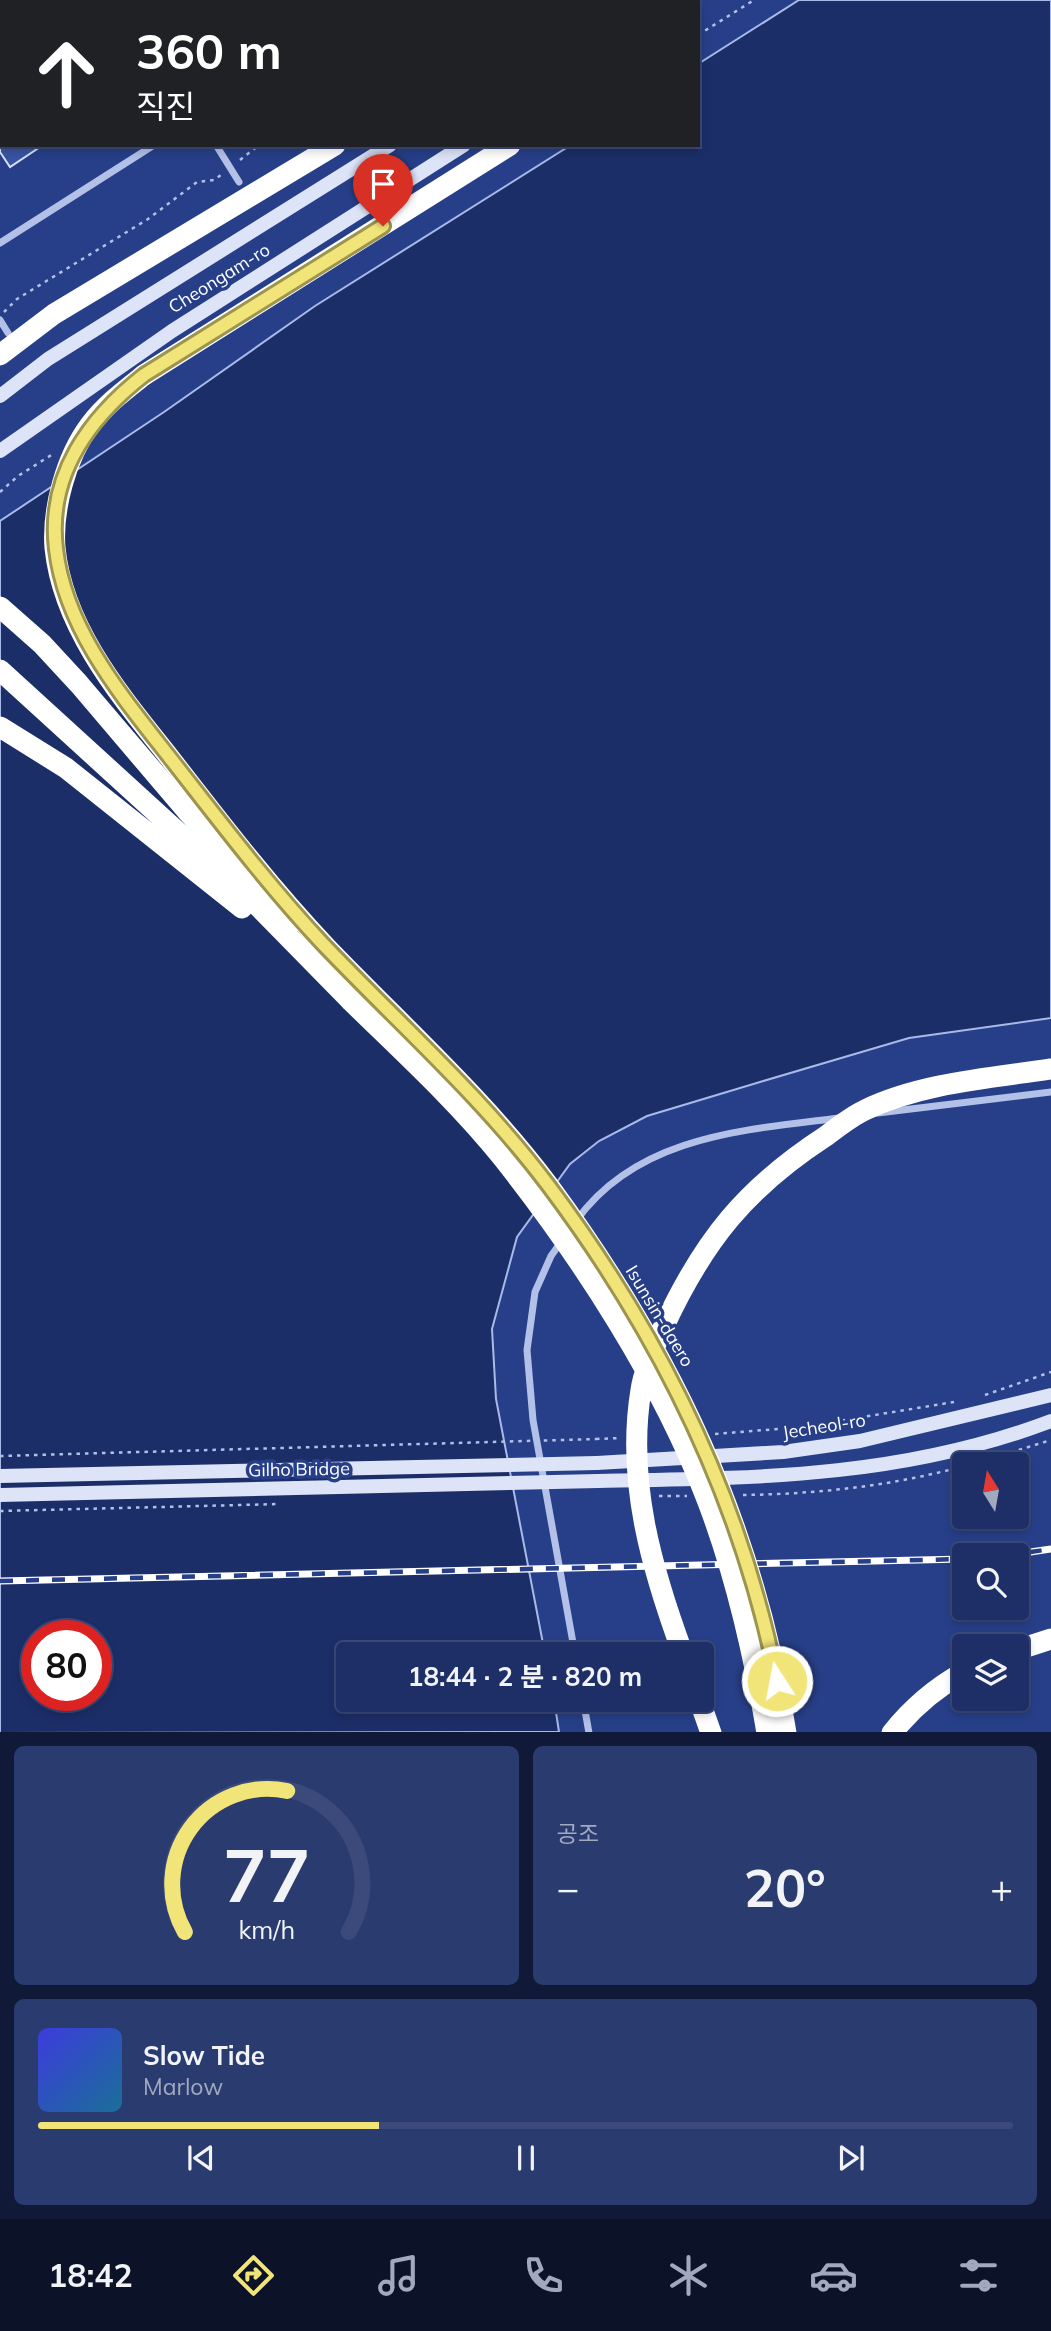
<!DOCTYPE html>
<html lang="ko">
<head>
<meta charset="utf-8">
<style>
	:root { --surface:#1d2f66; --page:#2a3b6f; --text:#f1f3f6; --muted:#a0a9bf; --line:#3b4a7a; --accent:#f1e579 }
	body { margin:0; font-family:Mulish,"Noto Sans KR",sans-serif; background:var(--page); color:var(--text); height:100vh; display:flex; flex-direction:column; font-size:26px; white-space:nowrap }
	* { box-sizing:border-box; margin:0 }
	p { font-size:23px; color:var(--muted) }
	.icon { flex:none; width:38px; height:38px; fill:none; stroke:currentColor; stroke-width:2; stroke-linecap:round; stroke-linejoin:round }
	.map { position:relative; height:1732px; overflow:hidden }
	.sheet { display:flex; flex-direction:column; gap:14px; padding:14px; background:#101a38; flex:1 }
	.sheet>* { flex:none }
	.banner { position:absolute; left:0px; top:0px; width:700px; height:147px; box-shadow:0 4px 10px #0003,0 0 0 2px var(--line); background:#202124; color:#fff; overflow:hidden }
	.needle { width:46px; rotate:349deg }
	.buttons { position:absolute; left:952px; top:1452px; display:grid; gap:14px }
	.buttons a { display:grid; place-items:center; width:77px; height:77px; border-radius:7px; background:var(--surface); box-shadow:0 4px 10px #0003,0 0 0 2px var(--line); font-size:35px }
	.speed { position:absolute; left:21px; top:1620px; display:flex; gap:14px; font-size:35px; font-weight:700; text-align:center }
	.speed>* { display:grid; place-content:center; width:91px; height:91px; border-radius:50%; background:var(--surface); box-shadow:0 4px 10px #0003,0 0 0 2px var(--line); line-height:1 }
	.speed .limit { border:10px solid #d22; background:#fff; color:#111 }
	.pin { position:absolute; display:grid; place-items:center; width:60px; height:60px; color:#fff; margin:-72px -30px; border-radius:50% 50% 50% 0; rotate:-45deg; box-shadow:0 0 7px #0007 }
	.pin .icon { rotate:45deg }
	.me { position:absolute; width:77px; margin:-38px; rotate:349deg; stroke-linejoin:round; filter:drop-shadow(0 0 5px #0008) }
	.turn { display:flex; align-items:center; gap:24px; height:147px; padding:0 21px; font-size:32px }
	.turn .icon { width:91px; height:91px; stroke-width:2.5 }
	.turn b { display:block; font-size:49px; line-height:60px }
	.big { font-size:52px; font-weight:700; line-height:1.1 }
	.sheet .tile { flex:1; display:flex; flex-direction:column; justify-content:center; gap:10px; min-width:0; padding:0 24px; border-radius:10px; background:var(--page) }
	.sheet .dial { align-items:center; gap:0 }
	.dial svg { height:182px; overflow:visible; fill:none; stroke:var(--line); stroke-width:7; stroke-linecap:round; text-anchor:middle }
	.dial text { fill:var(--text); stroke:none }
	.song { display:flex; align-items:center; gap:21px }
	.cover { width:84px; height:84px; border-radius:10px; background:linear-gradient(135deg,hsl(240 70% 55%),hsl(200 70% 35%)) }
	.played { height:7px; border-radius:4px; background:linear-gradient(90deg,var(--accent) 35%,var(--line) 35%) }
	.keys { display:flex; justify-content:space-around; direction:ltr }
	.heat { display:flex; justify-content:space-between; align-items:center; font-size:38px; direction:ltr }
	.sheet .tiles { flex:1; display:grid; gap:14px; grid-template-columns:1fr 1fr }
	.tile:last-child { grid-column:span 2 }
	.trip { position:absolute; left:336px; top:1642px; width:378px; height:70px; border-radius:7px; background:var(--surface); box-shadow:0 4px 10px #0003,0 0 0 2px var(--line); font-weight:700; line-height:70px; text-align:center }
	.tab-bar { display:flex; height:112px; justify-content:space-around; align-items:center; background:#0c1329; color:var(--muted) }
	.tab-bar .icon { width:49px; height:49px }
	.tab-bar .current { color:var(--accent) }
	.tab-bar b { font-size:32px; color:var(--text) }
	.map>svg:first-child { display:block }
</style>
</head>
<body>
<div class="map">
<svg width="1051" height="1733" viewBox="0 0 1051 1733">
	<rect width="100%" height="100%" fill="#273f88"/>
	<!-- water -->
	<path fill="#1c2e68" stroke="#a8bae9" stroke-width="2" fill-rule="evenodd" d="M799,0H1051V1018L909,1038L760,1082L647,1116L599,1141L570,1164L517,1237L492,1329L496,1399L545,1654H348V1699H554L559,1732L0,1733V521L164,412L315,306L571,145H698V64ZM37,1636H96V1696H37Z"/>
	<!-- building -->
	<path fill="#3854a4" stroke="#d7e0f7" stroke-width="2" d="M0,145H43L10,167L0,152Z"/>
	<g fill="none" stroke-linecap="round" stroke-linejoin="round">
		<!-- path -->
		<path stroke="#b3c1e9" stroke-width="2.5" stroke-dasharray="3.5 5" stroke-linecap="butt" d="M488,2L491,0
			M698,35L754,0
			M240,160L259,145
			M4,312L17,299L148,219L197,182L214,180L221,175
			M0,492L18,476L53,454
			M985,1395L1051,1372
			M715,1434L802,1427L954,1402
			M596,1439L621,1438
			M970,1465L1051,1440
			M743,1495C817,1494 892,1486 964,1466
			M659,1496H687"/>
		<!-- street -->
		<path stroke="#b3c1e9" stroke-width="7" d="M120,0L122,2
			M239,0L240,2
			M76,2L79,0
			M379,2L382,0
			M0,115L2,114
			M216,145L239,182
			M0,243L154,145
			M0,320L8,333
			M878,1113L1051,1092
			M576,1221C637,1136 743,1130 839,1118
			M561,1242L551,1256L535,1292L527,1350L533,1420L575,1654
			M583,1699L589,1733"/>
		<!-- secondary -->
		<path stroke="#dde4f8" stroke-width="14" d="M616,2L619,0
			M688,2L691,0
			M0,396L48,359L390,145
			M0,451L172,331L464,145
			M597,1463L783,1452L860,1441L1051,1395
			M598,1481C756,1478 901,1478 1051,1421"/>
		<!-- highway -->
		<path stroke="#fff" stroke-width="21" d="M576,2L579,0
			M0,355L54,314L335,145
			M144,375L510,145
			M0,607L42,644L79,684L187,811L291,922
			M0,670L251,899L351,1001
			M0,727L66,768L242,908
			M1017,1650L1051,1639
			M699,1699L711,1733
			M892,1733C912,1708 937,1687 964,1672"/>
		<!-- rail casing -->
		<g stroke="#fff" stroke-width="7">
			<path id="rail" d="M1003,1556L1051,1549
				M0,1581L964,1559"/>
		</g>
		<!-- rail -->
		<use href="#rail" stroke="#273f88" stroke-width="4.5" stroke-dasharray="13" stroke-linecap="butt"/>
		<!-- path-bridge -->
		<path stroke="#b3c1e9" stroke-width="2.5" stroke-dasharray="3.5 5" stroke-linecap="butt" d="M0,1456L596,1439
			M0,1511L280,1504"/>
		<!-- secondary-bridge -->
		<path stroke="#dde4f8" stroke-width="14" d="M0,1476L597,1463
			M0,1495L598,1481"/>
		<!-- highway-bridge -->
		<path stroke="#fff" stroke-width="21" d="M144,375C125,390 105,405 90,425C66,457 52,509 55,548C63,627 119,694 166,753C218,820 269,887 327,948C402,1026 484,1099 549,1186C672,1353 754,1526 786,1733
			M351,1001C402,1051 457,1101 502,1157C582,1258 662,1381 708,1502C736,1576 754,1654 767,1733
			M683,1654C652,1570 626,1481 641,1390C644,1369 655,1345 664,1326C704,1240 746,1188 826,1136C838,1127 852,1116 865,1110C921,1083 991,1078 1051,1069"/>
	</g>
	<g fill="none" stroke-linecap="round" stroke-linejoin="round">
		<!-- route casing -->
		<g stroke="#9d954f" stroke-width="18">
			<path id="route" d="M383,226L144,375C89,418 47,476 56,549C65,628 120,694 167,754C218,819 266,883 322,943C398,1023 481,1096 548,1185C659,1333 741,1498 777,1681"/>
		</g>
		<!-- route -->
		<use href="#route" stroke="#f1e579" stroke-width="12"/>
	</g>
	<g text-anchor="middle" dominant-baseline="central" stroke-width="7" stroke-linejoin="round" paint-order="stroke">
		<!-- street labels -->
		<g font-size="18" fill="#fff" stroke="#273f88">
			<text transform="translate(219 278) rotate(-32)">Cheongam-ro</text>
			<text transform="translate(660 1316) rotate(59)">Isunsin-daero</text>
			<text transform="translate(824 1426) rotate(-9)">Jecheol-ro</text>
			<text transform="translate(299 1469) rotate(-1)">Gilho Bridge</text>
		</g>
	</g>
</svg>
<div class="buttons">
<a><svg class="needle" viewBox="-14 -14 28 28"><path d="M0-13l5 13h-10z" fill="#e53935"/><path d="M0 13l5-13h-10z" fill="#a0a9bf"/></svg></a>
<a><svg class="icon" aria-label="search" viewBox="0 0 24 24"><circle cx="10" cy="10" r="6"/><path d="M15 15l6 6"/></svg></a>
<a><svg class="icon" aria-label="layers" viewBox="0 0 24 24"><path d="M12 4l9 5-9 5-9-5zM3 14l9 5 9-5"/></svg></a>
</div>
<div class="speed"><div class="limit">80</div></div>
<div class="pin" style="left:383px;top:226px;background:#d93025"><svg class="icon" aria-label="arrive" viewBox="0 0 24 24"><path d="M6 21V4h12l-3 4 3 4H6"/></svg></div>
<svg class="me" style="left:777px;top:1681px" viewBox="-20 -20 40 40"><circle r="17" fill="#f1e579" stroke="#fff" stroke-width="3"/><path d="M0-11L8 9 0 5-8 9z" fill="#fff"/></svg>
<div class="trip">18:44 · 2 분 · 820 m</div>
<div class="banner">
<div class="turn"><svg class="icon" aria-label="ahead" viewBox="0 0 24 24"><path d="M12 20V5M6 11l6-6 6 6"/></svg><div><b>360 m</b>직진</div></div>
</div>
</div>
<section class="sheet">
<div class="tiles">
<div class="tile dial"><svg viewBox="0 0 100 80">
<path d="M14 69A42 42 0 1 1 86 69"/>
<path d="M14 69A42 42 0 0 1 59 7" stroke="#f1e579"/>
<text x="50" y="56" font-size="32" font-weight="700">77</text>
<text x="50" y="72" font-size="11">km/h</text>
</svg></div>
<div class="tile"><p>공조</p>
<div class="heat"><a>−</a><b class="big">20°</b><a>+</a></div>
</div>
<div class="tile">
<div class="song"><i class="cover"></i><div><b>Slow Tide</b><p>Marlow</p></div></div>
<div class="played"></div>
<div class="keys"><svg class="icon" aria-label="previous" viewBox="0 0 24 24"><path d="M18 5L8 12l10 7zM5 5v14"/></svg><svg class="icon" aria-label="pause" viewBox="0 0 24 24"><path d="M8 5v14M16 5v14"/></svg><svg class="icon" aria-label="next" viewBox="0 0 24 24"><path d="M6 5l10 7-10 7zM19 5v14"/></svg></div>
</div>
</div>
</section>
<nav class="tab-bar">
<b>18:42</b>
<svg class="icon current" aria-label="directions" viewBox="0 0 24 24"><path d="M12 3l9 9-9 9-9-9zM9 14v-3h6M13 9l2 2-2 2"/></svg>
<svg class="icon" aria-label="music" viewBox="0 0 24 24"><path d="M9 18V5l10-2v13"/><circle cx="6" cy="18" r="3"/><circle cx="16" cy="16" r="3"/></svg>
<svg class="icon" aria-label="phone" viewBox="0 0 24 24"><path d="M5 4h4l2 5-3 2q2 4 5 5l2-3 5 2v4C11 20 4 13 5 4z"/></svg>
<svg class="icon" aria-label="climate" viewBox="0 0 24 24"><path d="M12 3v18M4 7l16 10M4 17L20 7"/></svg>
<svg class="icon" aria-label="car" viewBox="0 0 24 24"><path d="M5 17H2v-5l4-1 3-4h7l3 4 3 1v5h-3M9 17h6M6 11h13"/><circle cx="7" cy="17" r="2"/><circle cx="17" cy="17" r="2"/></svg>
<svg class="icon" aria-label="filters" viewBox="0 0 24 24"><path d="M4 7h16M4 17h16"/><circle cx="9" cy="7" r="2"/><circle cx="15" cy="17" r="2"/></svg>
</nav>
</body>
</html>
